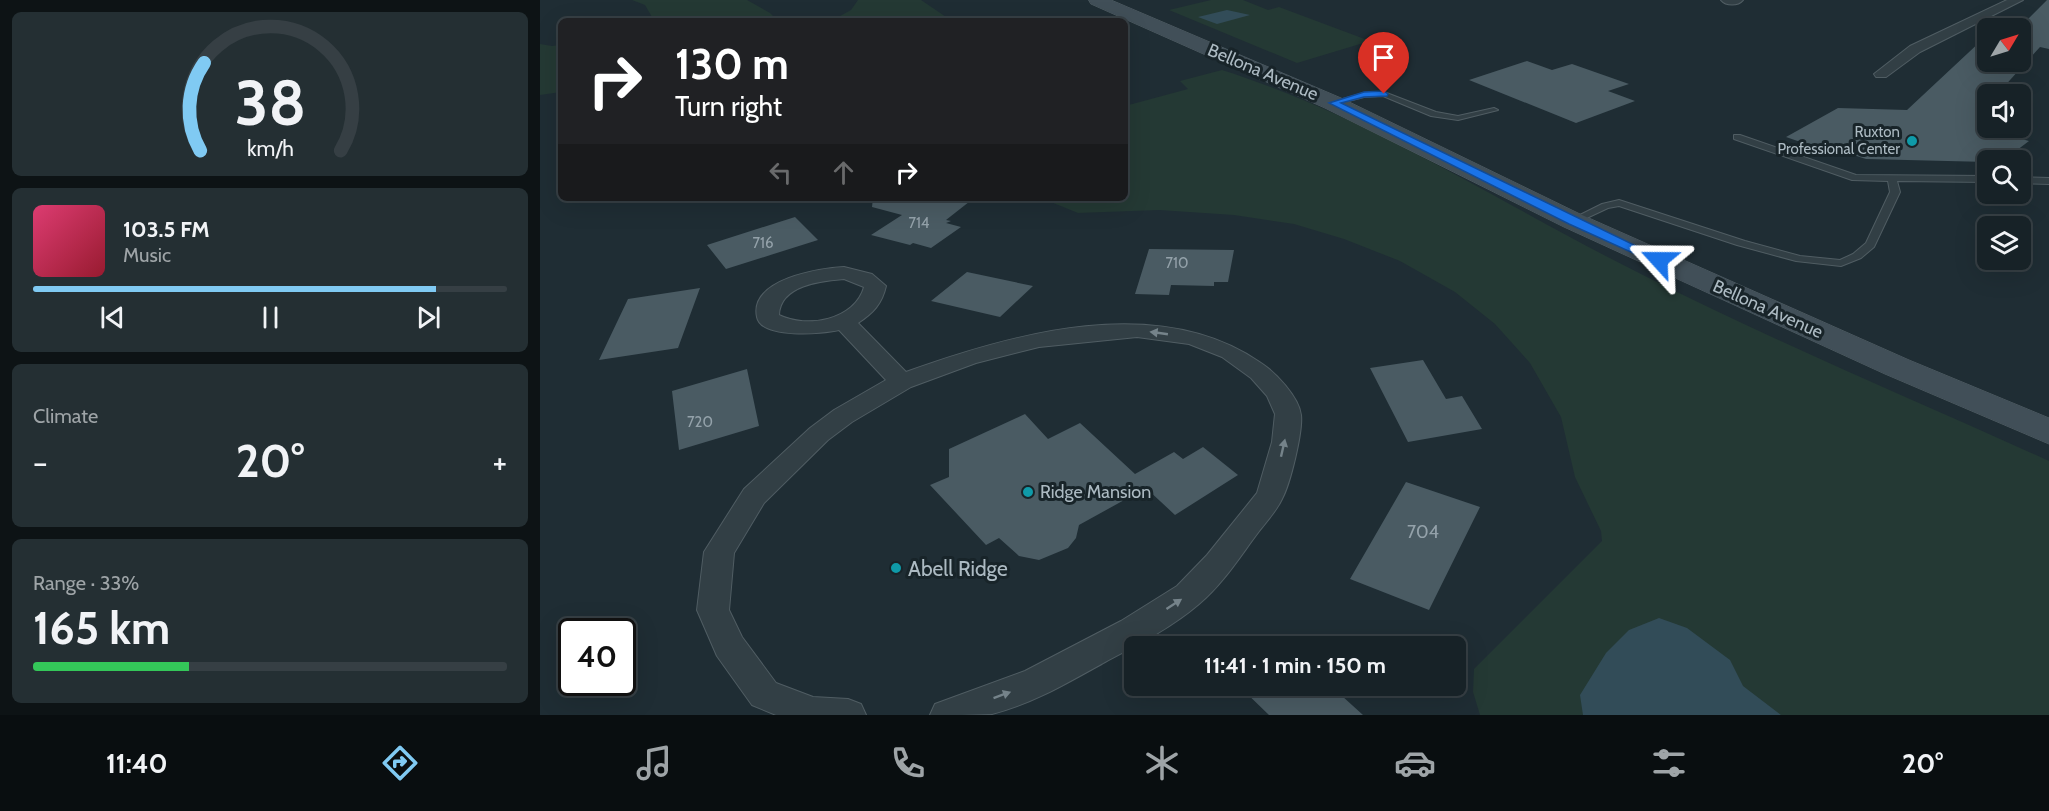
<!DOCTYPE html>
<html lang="en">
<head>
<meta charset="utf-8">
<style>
	:root { --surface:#172227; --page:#242f33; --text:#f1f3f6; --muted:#9ea4a7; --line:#363f44; --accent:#80caf3 }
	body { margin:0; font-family:Cabin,sans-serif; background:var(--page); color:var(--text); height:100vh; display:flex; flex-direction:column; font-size:22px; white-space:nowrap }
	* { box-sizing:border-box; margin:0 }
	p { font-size:20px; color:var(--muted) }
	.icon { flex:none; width:33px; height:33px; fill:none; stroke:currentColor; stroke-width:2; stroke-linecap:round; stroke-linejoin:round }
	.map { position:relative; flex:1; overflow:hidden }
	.drawer { display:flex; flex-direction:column; gap:12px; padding:12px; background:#0d1315; width:540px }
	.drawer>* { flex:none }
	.top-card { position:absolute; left:18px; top:18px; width:570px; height:183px; border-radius:9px; box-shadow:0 6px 24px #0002,0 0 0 2px var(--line); background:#202124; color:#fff; overflow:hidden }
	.needle { width:39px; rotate:52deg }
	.tools { position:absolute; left:1437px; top:18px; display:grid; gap:12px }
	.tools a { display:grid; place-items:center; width:54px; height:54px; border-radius:9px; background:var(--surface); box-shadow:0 6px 24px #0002,0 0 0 2px var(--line); font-size:30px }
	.speed { position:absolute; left:18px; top:618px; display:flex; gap:12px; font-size:30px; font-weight:700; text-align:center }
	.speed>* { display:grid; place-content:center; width:78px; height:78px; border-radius:50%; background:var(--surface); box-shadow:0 6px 24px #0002,0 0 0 2px var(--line); line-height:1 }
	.speed .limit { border:3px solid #111; border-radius:9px; background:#fff; color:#111 }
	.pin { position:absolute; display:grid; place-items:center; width:51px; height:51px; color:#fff; margin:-62px -26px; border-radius:50% 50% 50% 0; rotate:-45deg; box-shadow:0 0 6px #0007 }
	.pin .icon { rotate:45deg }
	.me { position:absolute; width:66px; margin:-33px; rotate:294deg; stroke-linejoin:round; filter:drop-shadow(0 0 4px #0008) }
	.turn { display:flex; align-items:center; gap:21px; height:126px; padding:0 18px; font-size:27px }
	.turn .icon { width:78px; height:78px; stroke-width:2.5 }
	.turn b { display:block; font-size:42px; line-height:51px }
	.lanes { display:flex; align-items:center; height:57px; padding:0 18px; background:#0003; justify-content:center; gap:30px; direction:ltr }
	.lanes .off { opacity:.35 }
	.big { font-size:45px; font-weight:700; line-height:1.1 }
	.drawer .widget { flex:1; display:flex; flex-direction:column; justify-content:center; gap:9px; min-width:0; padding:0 21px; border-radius:9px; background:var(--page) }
	.drawer .dial { align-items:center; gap:0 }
	.dial svg { height:156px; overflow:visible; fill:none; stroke:var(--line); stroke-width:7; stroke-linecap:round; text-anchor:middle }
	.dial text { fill:var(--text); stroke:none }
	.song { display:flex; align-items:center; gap:18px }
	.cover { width:72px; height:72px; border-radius:9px; background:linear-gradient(135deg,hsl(340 70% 55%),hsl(350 70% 35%)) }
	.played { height:6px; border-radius:3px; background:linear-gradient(90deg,var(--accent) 85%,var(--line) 85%) }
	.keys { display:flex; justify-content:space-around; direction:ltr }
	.heat { display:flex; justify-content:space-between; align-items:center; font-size:33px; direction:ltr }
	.charge { height:9px; border-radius:4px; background:linear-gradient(90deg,#34c759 33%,var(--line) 0) }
	.trip { position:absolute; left:584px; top:636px; width:342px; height:60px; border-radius:9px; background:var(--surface); box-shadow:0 6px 24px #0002,0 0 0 2px var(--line); font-weight:700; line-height:60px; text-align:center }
	.dock { display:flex; height:96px; justify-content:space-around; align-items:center; background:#090e10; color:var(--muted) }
	.dock .icon { width:42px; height:42px }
	.dock .current { color:var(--accent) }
	.dock b { font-size:27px; color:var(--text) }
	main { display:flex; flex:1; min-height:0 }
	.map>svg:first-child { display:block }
</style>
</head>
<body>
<main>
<section class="drawer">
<div class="widget dial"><svg viewBox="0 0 100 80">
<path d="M14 69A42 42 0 1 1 86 69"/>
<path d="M14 69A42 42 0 0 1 16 24" stroke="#80caf3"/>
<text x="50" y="56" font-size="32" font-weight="700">38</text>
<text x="50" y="72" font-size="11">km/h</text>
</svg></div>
<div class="widget">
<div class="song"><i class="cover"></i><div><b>103.5 FM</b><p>Music</p></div></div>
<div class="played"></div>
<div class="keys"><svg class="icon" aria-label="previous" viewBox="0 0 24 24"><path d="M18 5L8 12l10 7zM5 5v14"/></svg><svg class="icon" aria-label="pause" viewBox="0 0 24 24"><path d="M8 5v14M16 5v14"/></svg><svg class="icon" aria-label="next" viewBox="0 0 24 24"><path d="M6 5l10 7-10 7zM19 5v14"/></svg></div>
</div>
<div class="widget"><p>Climate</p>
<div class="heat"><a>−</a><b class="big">20°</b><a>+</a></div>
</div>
<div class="widget"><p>Range · 33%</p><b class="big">165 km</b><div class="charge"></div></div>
</section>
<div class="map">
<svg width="1509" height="715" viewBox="0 0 1509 715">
	<rect width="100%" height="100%" fill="#1f2d34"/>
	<!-- green -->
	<path fill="#243934" d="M92,0H207L230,13L238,21H109L112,17L105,5Z
		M318,0H381L412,21H291L311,10Z
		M671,0H703L728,10L739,7L830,41L757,63L629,10Z
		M0,44L12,46L21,45V92L0,95Z
		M682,70C830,117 961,204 1099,273C1233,341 1372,399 1509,461V715H940L933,692L934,669L1062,541L1061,531L1035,477L1021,417L990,363L955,324L915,292L860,261L804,239L754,224L694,215L619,210L538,213L501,198H585V106L648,89L640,81Z"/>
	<!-- water -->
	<path fill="#324c58" d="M687,10L710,15L677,24L658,17Z
		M1119,618L1147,628L1190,660L1203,686L1241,715H1043L1040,695L1066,653L1089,630Z"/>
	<!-- building -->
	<path fill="#4a5b63" d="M1507,0H1509V49L1500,47L1461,90L1469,92L1467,94H1448V116L1438,127L1489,141L1464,160H1448V162L1326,159L1301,151L1295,154L1246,137L1298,108L1367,110L1443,39L1448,40V62H1480V28H1470L1478,21L1485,22Z
		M987,61L1012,70L1032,64L1089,84L1068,91L1095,101L1036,123L929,80Z
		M333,198H434L406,220L411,221L406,223L421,227L391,248L373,243L370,245L331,235L362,215L332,207Z
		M255,217L278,240L186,269L167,245Z
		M609,249L694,250L688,282H674V286L631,285L629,295L595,294Z
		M427,272L493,286L460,317L391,301Z
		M160,288L138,348L59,360L88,299Z
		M883,360L906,399L922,396L942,429L868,442L830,368Z
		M207,369L219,426L139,450L132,391Z
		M485,414L508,439L540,423L595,474L634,452L643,459L663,447L698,475L635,515L606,488L539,525L536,538L528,548L499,560L479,556L459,538L446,545L390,485L409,477V449Z
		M866,482L940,507L889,610L810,579Z
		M699,686H791L823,715H729Z"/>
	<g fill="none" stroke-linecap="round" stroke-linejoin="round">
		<!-- lane casing -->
		<g stroke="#505d63" stroke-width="2">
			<path id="lane" d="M844,92L896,112L918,116L954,108L958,110L918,120L891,116L843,96L824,97L793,105L789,103L824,93Z
				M1194,135H1200L1316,175L1448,176V182L1357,181L1360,192L1334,247L1321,258L1301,266L1256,261L1197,245L1079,206L1068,208L1036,223L1033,224L1028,221L1062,204L1079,200L1205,241L1260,256L1300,260L1313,254L1326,243L1350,192L1348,181L1312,180L1194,139Z
				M1480,177L1509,178V184L1480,183Z"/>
		</g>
		<!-- street casing -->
		<g stroke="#505d63" stroke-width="2">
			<path id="street" d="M1181,0H1203C1198,6 1186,6 1181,0Z
				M1467,0H1483L1380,52L1346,77H1336L1334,74L1370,46Z
				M304,267L332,274L346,286C342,304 333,313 318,323L366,372C474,333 619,292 721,363C735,372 759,397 761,415C763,432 750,485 742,499C736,512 725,523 717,534C699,558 682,585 659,604C631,628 597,645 565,662C529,682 492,704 452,714C434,715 409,715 390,715L395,704L485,671L581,621L637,586L667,555L717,493L732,442L735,414L727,396L711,378L682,357L649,344L597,337L499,347L436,363L371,387L312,422L288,440L224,503L194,553L189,610L202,637L236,683L273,697L308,699L321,704L326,715H236L212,705L177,656L157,610L164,552L204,489L270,428L294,410L346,380L299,330C283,334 221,339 217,317C209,279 280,268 304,267ZM304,279L324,287C315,320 267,329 239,315C240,285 281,281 304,279Z"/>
		</g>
		<!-- secondary casing -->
		<g stroke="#505d63" stroke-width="1">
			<path id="secondary" d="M549,0H571L801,98L1042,215L1369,360L1509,418V444L1345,374L1024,227L785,108L551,4Z"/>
		</g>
		<!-- lane -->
		<use href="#lane" fill="#323f45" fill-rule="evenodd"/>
		<!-- street -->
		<use href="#street" fill="#323f45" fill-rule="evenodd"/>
		<!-- secondary -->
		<use href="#secondary" fill="#414f58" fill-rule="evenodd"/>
	</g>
	<!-- one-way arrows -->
	<defs><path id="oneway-solid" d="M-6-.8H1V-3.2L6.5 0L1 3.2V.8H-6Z" transform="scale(1.5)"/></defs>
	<g fill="#75838a">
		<use href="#oneway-solid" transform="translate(619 333) rotate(-172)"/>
		<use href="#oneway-solid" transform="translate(743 448) rotate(-77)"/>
		<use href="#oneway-solid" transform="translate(634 604) rotate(-33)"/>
		<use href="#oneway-solid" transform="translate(462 695) rotate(-20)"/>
	</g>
	<!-- route -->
	<path fill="#1a73e8" stroke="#114b97" stroke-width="1.5" d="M844,91L848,94L847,96L824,97L801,103L1125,260L1123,263H1115L1029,224L789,103L824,92Z"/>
	<!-- markers -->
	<g fill="#0f9aa8" stroke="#182429" stroke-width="2">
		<circle cx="1372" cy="141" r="6"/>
		<circle cx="488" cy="492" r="6"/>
		<circle cx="356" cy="568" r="6"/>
	</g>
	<g text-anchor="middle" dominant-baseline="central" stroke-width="6" stroke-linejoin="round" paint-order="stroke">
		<!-- far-poi labels -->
		<g font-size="15" fill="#acbac2" stroke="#182429" text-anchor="end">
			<text x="1360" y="132">Ruxton<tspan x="1360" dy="17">Professional Center</tspan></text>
		</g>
		<!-- number labels -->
		<g font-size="15" fill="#94a2aa">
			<text x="379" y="223">714</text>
			<text x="223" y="243">716</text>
			<text x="637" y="263">710</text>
			<text x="160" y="422">720</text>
		</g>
		<!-- street labels -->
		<g font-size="18" fill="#acbac2" stroke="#182429">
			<text transform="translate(723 72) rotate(23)">Bellona Avenue</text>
			<text transform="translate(1228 309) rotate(24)">Bellona Avenue</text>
		</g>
		<!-- poi labels -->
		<g font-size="18" fill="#acbac2" stroke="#182429" text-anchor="start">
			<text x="500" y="492">Ridge Mansion</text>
		</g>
		<!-- near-number labels -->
		<g font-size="18" fill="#94a2aa">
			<text x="883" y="532">704</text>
		</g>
		<!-- near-poi labels -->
		<g font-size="21" fill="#acbac2" stroke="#182429" text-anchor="start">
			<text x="368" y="568">Abell Ridge</text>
		</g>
	</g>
</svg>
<div class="tools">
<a><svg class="needle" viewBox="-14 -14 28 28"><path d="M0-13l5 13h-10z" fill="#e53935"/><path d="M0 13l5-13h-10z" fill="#9ea4a7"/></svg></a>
<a><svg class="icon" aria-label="sound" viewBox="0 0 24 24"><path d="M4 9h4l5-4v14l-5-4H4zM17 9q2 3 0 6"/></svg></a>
<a><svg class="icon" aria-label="search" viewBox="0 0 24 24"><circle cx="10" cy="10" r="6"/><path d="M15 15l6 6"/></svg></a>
<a><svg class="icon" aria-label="layers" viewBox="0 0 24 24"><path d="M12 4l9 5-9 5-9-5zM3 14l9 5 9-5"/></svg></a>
</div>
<div class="speed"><div class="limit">40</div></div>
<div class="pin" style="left:844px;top:94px;background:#d93025"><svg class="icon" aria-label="arrive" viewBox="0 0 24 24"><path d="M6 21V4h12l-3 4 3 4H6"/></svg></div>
<svg class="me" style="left:1119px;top:260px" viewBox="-20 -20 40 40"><path d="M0-17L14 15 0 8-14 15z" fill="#1a73e8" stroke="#fff" stroke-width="4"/></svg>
<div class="trip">11:41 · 1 min · 150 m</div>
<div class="top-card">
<div class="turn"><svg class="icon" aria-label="right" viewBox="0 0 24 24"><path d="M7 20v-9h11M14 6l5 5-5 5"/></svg><div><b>130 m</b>Turn right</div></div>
<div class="lanes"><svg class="icon off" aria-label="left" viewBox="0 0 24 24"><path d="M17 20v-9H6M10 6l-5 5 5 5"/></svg><svg class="icon off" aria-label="ahead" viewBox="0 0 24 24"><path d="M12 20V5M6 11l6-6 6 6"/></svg><svg class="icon" aria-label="right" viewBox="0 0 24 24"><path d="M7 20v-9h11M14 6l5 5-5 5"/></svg></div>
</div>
</div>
</main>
<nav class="dock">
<b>11:40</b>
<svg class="icon current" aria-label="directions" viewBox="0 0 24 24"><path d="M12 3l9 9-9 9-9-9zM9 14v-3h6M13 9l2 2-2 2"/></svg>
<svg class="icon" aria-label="music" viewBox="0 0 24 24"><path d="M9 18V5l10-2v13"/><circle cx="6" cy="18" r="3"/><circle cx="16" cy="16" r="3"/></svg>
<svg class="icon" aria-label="phone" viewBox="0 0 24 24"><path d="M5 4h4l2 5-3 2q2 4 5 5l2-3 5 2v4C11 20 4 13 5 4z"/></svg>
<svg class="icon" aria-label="climate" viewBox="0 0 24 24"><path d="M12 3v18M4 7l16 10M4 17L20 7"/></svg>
<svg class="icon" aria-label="car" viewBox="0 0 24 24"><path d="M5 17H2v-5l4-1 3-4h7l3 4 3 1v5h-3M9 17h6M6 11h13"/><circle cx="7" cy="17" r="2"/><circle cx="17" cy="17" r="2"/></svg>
<svg class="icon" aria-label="filters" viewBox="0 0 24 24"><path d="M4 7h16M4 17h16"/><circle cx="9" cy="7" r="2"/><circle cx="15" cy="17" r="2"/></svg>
<b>20°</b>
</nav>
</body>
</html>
